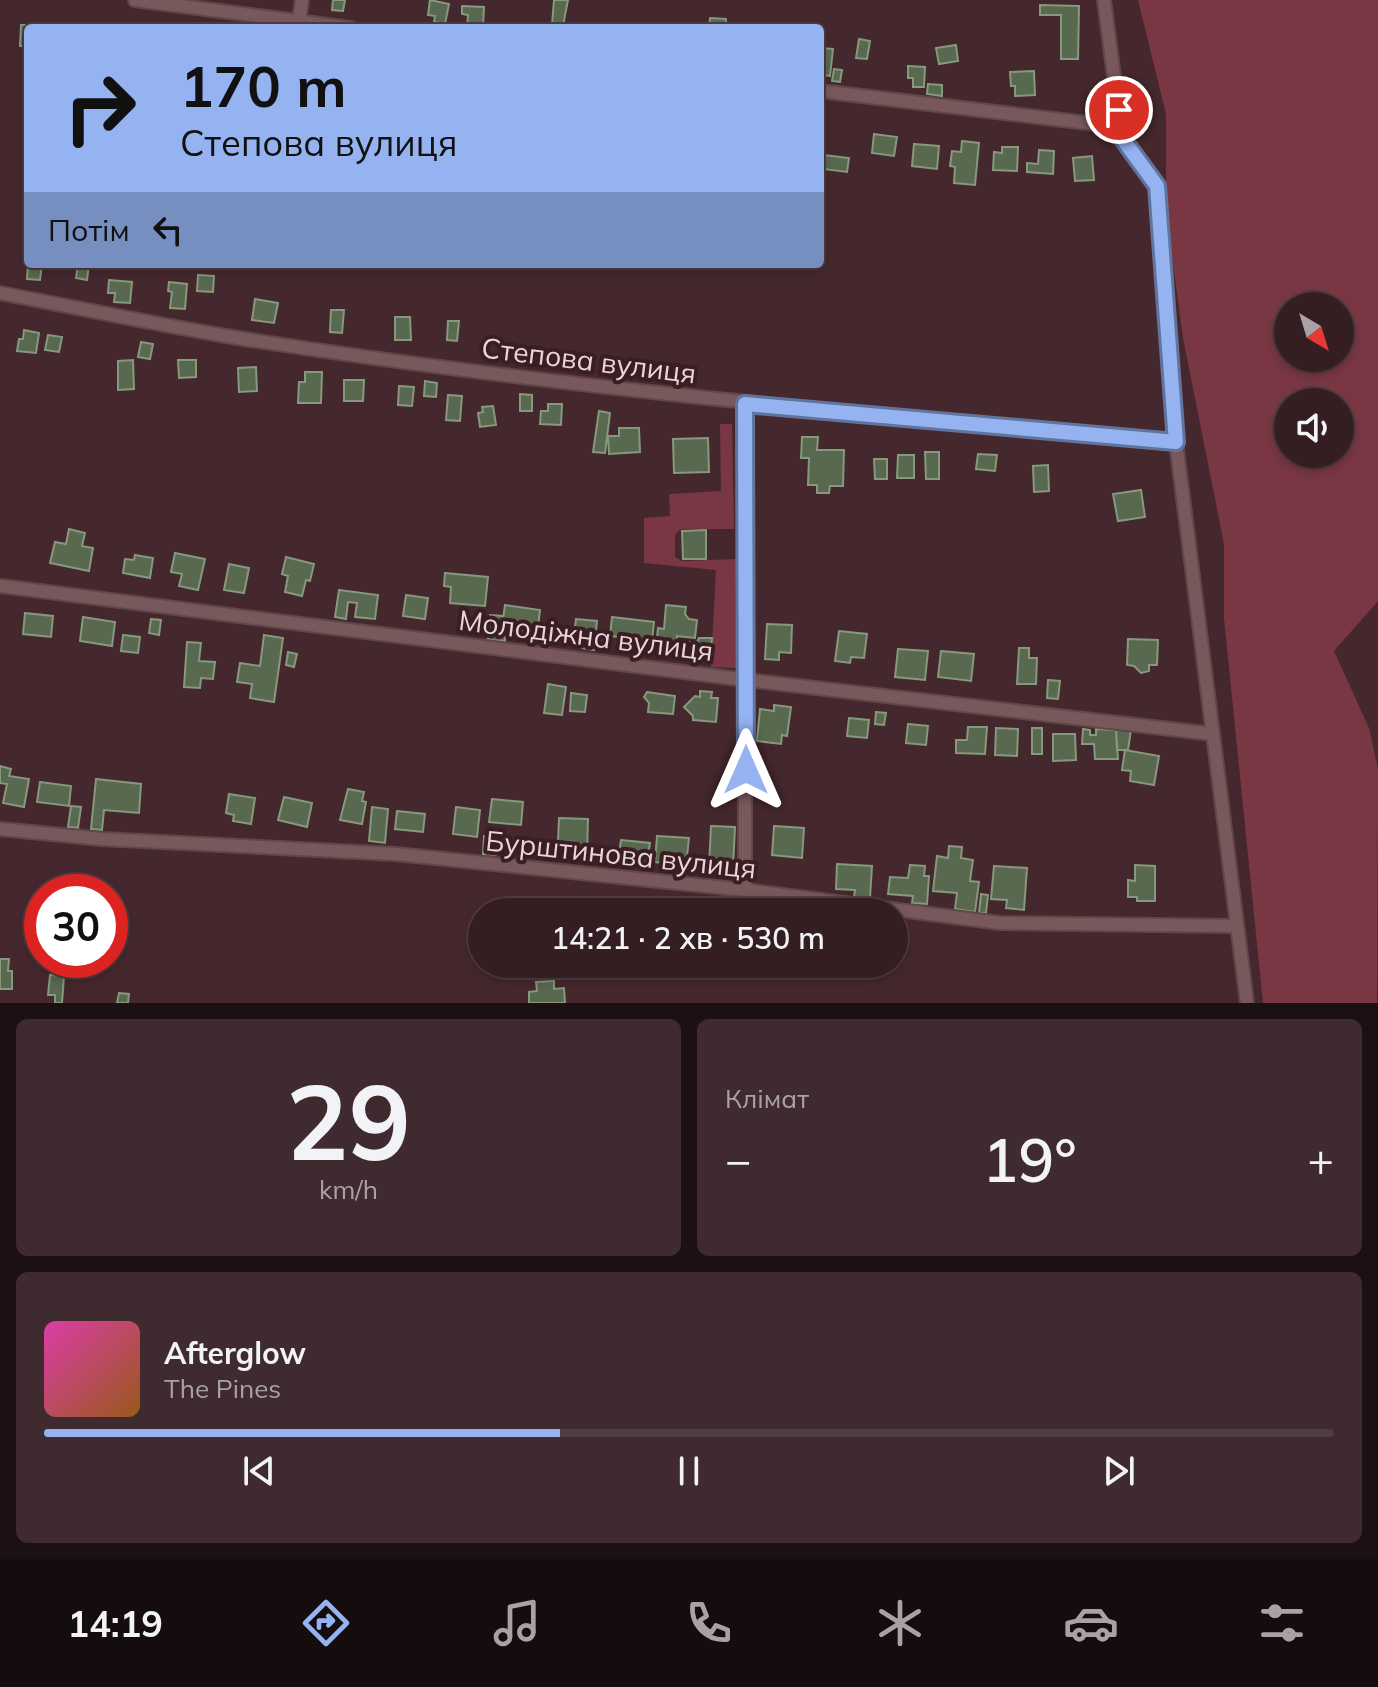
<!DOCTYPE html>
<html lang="uk">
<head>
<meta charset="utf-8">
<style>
	:root { --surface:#341e22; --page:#3f2b2f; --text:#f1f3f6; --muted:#a9a2a5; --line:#4e3c40; --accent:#95b2f1 }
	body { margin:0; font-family:Mulish,sans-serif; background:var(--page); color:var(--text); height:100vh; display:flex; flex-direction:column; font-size:30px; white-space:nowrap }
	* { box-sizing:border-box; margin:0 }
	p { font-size:26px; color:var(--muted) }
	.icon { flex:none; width:44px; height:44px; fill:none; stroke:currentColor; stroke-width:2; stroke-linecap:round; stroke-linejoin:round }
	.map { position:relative; height:1003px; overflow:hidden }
	.side { display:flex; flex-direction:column; gap:16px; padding:16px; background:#1d1013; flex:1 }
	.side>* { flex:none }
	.hud { position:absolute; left:24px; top:24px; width:800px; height:244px; border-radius:8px; box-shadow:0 4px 12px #0003,0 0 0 2px var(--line); background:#95b2f1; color:#111; overflow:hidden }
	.needle { width:52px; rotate:142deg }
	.controls { position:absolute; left:1274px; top:292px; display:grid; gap:16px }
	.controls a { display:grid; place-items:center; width:80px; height:80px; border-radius:50%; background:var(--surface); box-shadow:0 4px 12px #0003,0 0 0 2px var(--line); font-size:40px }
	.speed { position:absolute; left:24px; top:874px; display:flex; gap:16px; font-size:40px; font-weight:700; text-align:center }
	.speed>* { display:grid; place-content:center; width:104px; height:104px; border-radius:50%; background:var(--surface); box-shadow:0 4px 12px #0003,0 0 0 2px var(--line); line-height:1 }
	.speed .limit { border:12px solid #d22; background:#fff; color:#111 }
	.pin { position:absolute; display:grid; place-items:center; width:68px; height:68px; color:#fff; margin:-34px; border:4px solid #fff; border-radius:50%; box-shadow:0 2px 8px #0007 }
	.me { position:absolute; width:88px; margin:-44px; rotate:0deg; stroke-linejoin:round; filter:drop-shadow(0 0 6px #0008) }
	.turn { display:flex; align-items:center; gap:28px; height:168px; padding:0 24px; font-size:36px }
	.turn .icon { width:104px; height:104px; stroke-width:2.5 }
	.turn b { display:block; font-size:56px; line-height:68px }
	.then { display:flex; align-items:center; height:76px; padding:0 24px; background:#0003; gap:16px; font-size:30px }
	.big { font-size:60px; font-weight:600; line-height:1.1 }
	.side .widget { flex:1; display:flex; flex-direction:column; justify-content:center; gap:12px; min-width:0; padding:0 28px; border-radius:12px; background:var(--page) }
	.side .dial { align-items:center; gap:0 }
	.dial b { font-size:104px; line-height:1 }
	.song { display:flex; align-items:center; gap:24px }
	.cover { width:96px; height:96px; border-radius:12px; background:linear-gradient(135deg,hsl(320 70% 55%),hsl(30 70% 35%)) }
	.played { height:8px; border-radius:4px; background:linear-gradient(90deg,var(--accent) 40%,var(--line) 40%) }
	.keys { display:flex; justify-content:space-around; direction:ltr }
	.heat { display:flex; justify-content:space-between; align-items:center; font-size:44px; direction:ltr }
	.side .tiles { flex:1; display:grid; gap:16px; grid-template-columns:1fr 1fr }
	.widget:last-child { grid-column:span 2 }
	.trip { position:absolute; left:468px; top:898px; width:440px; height:80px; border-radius:40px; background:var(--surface); box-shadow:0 4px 12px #0003,0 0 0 2px var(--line); font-weight:600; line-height:80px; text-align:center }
	.tab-bar { display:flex; height:128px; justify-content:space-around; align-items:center; background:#150c0e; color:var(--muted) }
	.tab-bar .icon { width:56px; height:56px }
	.tab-bar .on { color:var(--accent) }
	.tab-bar b { font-size:36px; color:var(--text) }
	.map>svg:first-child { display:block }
</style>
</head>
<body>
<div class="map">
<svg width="1378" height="1003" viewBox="0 0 1378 1003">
	<rect width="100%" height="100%" fill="#45282d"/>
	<!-- green -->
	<path fill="#793744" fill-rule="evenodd" d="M1138,0H1378V601L1334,651L1369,728L1378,769L1377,1003H1263L1224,618V544L1183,338L1166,211V114ZM1340,306V358H1288V306ZM1288,402H1340V454H1288Z
		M720,424H732L734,529H681L675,535V557L682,561L736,559L741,653L740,664L735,668L711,667L716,570L644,563V518L670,516L669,494L721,491Z"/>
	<!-- building -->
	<path fill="#58694f" stroke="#86987d" stroke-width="2" d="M333,0H345L343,11L332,10Z
		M430,0L449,4L445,24L434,22L435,16L428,15Z
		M554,0H568L563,26L552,25Z
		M1040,5L1079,6L1078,59H1061V15H1040Z
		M462,6L484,7L483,28H467L468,15L462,14Z
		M710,18L726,19V28H709Z
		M21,25H33V28H28V46H20Z
		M859,39L870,41L867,59L856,58Z
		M956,45L958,61L939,64L936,48Z
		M821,48L833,49L830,76L820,74Z
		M908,66L925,67L924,87H913V78H908Z
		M834,69L842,70L840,82L832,81Z
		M1034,71L1035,95L1015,96V86H1011L1010,72Z
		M928,84L942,85V96L927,94Z
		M874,134L897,137L894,156L872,153Z
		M962,141L979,143L975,185L954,183L955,167L950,166L952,151L961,152Z
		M914,144L939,146L937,169L912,166Z
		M1002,147H1018L1017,171L993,170L994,152L1002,153Z
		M1039,150L1054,151L1053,174L1027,172V163L1038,164Z
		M824,155L849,158L847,172L823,169Z
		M1092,156L1094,180L1075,181L1073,158Z
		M28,264H42L40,280L27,279Z
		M78,264H89L87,280L76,278Z
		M198,275L214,276L213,292L197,291Z
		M109,280L132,282L130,303L114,302L115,293H108Z
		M169,282L187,284L185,309L170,308L172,292L168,291Z
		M255,299L278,303L274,323L252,320Z
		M331,310H344L342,333L330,332Z
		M395,317H410L411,340H395Z
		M448,321H459L457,341L447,340Z
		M24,330L39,333L36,353L17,351L19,339H23Z
		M48,335L62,337L59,352L45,350Z
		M141,342L153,344L150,359L138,357Z
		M133,360L134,389L118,390V361Z
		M178,360H196V377L179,378Z
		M256,367L257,391L239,392L238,368Z
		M305,372H322L321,403H298L299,382H305Z
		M344,380H364L363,401H344Z
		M425,381L437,383L436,397L424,396Z
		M399,386L414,387L412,406L398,405Z
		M520,394L532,395V411H520Z
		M448,395L462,396L460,421L446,420Z
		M548,404H562L561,425L540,424L541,411H548Z
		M493,406L496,425L480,427L478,413L483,412L482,407Z
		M599,411L610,413L605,453L593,452Z
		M619,428H639L640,452L609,454L608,436H619Z
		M802,437H818L817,450H844L843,486H830L829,493H817V485H808L809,458H801Z
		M708,438L709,472L674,473L673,439Z
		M925,452H939V479H926Z
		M978,454L997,455L995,471L976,469Z
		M898,455H914V478H897Z
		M874,459H887V479H875Z
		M1048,465L1049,491L1034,492L1033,466Z
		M1141,490L1145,517L1118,521L1113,494Z
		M69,529L85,533L82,546L93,548L89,571L50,563L55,542L66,544Z
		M706,530V559H683L682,531Z
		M175,553L205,559L198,590L179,586L182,574L171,572Z
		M135,555L153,558L150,578L123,573L125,559L134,560Z
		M286,557L314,564L310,581L306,580L302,596L285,592L288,576L282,574Z
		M229,564L249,568L244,593L224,590Z
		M445,573L488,577L485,606L450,603L451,587L444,586Z
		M339,590L378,595L375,619L355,617L357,603L348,602L346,619L335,617Z
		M406,595L428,598L425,619L403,616Z
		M505,605L540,610L537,635L518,632L519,621L503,619Z
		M666,605L686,607L685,614L689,619L697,620L695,638L677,636L676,650L656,648L658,628L664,629Z
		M25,613L53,616L51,637L23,634Z
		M490,615L503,616V619H506L505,641L488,640Z
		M83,617L115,622L112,646L80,641Z
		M612,617L654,622L651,651L630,648L631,638L610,636Z
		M151,619L161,620L159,635L149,633Z
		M576,619L597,621L594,650L581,648L583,628L575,627Z
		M767,624L792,625L791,653L779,652V660L765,659Z
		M839,631L867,634L864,658L851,657L850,663L835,661Z
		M123,635L140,637L138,653L121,651Z
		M264,635L283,638L274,702L250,698L252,684L237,682L240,663L260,666Z
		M600,637L610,638L609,650H599Z
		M699,638H712L710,661L687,660L689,642H697Z
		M1128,639L1158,640L1157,665H1149V671L1141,673L1134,666L1127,665Z
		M187,642L201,643L199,661L215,662L213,679L201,678L200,688L184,687Z
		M1019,648H1029V658H1037L1036,684H1017Z
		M898,649L928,651L925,680L895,677Z
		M941,651L974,654L971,681L938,677Z
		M288,652L297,654L294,667L286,665Z
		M1048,680L1060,681L1058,699L1047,698Z
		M548,684L566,687L562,715L544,713Z
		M700,691L712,692L711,698H718L716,722L693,720V716L684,707L695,696L700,697Z
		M647,692L675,696L673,714L648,712L649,703L644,697Z
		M571,693L587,695L585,712L570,711Z
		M774,705L791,707L787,736L782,735L781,744L757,741L760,709L774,711Z
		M876,712L886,713L884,725L875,724Z
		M849,718L869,720L867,738L847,736Z
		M908,724L928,726L926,745L906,743Z
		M968,727H987L985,754L956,753V740H967Z
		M996,728L1018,729L1017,756L995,755Z
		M1032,728H1042V754H1032Z
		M1083,729L1090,730V735H1096V729L1116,730L1118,759H1095L1094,744H1082Z
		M1116,730H1131L1128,750H1117Z
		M1053,734H1075L1076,760L1053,761Z
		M1125,750L1159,756L1154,785L1130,781L1131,771L1122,770Z
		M0,766L11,769L9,776L29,779L24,807L3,803L7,784L0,783Z
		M96,779L141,784L139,813L104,810L102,830L91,829Z
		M40,782L71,786L69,806L37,802Z
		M348,789L364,792L362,801L366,802L362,824L340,820Z
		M229,794L255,798L251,824L233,821L234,815L226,813Z
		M284,797L312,803L307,827L278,820Z
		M492,799L523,802L521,825L489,822Z
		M71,806L81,807L78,828L68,827Z
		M372,807L388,809L385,843L369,841Z
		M456,807L480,810L477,837L453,834Z
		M397,811L425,814L423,832L395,829Z
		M559,818L588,819L587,853L575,852V842L558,841Z
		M711,826L735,827L733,868L709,867Z
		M774,826L804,828L802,858L772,855Z
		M484,836L497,837L496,855L483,854Z
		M657,836L689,838L686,865L655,862Z
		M621,840L650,843L647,862L618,858Z
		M949,846L962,847L961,858L973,860L970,881L979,882L975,912L955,909L957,893L933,891L937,856L948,858Z
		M837,864L872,866L870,898L854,897L855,890L836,889Z
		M910,865L925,866L924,876H929L927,904L912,903L913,896L888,894L890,877L908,878Z
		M1135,865L1155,866V901H1137V897H1128V880L1135,881Z
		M994,866L1027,868L1024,910L1006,908L1007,900L991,899Z
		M981,894L988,895L986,913H979Z
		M0,959H9L8,971H12V989H0Z
		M50,975L64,976L62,1003H55V995H48Z
		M554,981V989L564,988L565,1003H529V992L537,991L536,982Z
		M119,993L129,994L128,1003H117Z"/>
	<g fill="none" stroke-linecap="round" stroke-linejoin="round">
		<!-- street casing -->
		<g stroke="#5f474c" stroke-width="16">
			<path id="street" d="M135,0L351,28
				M1104,0L1122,138L1157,186L1176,442L1247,1003
				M299,21L302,0
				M820,91L1096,124L1122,138
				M0,293C79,308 158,325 238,338C549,387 863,414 1176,442
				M745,404V890
				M0,586L747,680L1213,734
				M0,829L102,839L396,854L745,890L1000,923L1237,926"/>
		</g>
		<!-- street -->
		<use href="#street" stroke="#79585c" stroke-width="12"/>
	</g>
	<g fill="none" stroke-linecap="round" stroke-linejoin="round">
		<!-- route casing -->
		<g stroke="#61749d" stroke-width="20">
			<path id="route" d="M746,770L745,404L1176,442L1157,186L1122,138L1119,110"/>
		</g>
		<!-- route -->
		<use href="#route" stroke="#95b2f1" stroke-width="14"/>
	</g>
	<g text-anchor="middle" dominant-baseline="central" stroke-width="8" stroke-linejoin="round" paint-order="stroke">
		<!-- street labels -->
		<g font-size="28" fill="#e9d6d8" stroke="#3a1e23">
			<text transform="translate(589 360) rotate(7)">Степова вулиця</text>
			<text transform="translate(586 635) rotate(7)">Молодіжна вулиця</text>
			<text transform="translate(621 854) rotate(6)">Бурштинова вулиця</text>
		</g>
	</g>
</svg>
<div class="controls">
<a><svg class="needle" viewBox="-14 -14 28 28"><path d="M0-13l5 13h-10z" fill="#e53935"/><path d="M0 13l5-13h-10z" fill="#a9a2a5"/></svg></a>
<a><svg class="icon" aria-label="sound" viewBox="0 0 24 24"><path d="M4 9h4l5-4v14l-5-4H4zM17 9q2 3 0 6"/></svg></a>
</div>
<div class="speed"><div class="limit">30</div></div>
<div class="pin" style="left:1119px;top:110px;background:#d93025"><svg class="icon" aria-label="arrive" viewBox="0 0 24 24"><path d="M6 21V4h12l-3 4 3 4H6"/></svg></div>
<svg class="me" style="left:746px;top:770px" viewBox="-20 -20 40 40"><path d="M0-17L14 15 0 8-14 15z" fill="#95b2f1" stroke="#fff" stroke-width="4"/></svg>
<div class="trip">14:21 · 2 хв · 530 m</div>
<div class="hud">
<div class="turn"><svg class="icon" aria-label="right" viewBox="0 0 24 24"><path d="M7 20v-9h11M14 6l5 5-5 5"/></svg><div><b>170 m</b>Степова вулиця</div></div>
<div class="then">Потім<svg class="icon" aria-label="left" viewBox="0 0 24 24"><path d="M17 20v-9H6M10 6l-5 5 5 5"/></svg></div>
</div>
</div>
<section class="side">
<div class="tiles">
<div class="widget dial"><b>29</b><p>km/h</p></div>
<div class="widget"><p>Клімат</p>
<div class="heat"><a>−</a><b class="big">19°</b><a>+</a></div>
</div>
<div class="widget">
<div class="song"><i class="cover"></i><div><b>Afterglow</b><p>The Pines</p></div></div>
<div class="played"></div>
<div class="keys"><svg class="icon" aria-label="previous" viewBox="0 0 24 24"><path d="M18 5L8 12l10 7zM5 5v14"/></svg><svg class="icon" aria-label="pause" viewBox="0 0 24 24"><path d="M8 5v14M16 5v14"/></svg><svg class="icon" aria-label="next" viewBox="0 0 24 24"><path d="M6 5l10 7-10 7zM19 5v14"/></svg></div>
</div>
</div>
</section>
<nav class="tab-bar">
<b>14:19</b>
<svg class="icon on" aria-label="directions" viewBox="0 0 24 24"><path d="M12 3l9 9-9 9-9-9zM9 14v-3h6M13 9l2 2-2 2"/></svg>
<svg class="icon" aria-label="music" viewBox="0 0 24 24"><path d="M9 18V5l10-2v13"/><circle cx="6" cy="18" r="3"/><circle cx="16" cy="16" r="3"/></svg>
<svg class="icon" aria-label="phone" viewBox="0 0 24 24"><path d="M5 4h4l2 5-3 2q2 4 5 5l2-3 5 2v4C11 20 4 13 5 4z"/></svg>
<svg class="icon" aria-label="climate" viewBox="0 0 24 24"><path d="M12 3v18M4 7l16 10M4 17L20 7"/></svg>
<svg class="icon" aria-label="car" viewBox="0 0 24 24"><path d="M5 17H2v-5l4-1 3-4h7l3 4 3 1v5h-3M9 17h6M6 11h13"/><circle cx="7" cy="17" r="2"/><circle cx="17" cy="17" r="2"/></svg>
<svg class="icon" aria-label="filters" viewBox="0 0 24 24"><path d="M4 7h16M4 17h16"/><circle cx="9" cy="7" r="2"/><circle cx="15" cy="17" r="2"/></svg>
</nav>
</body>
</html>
